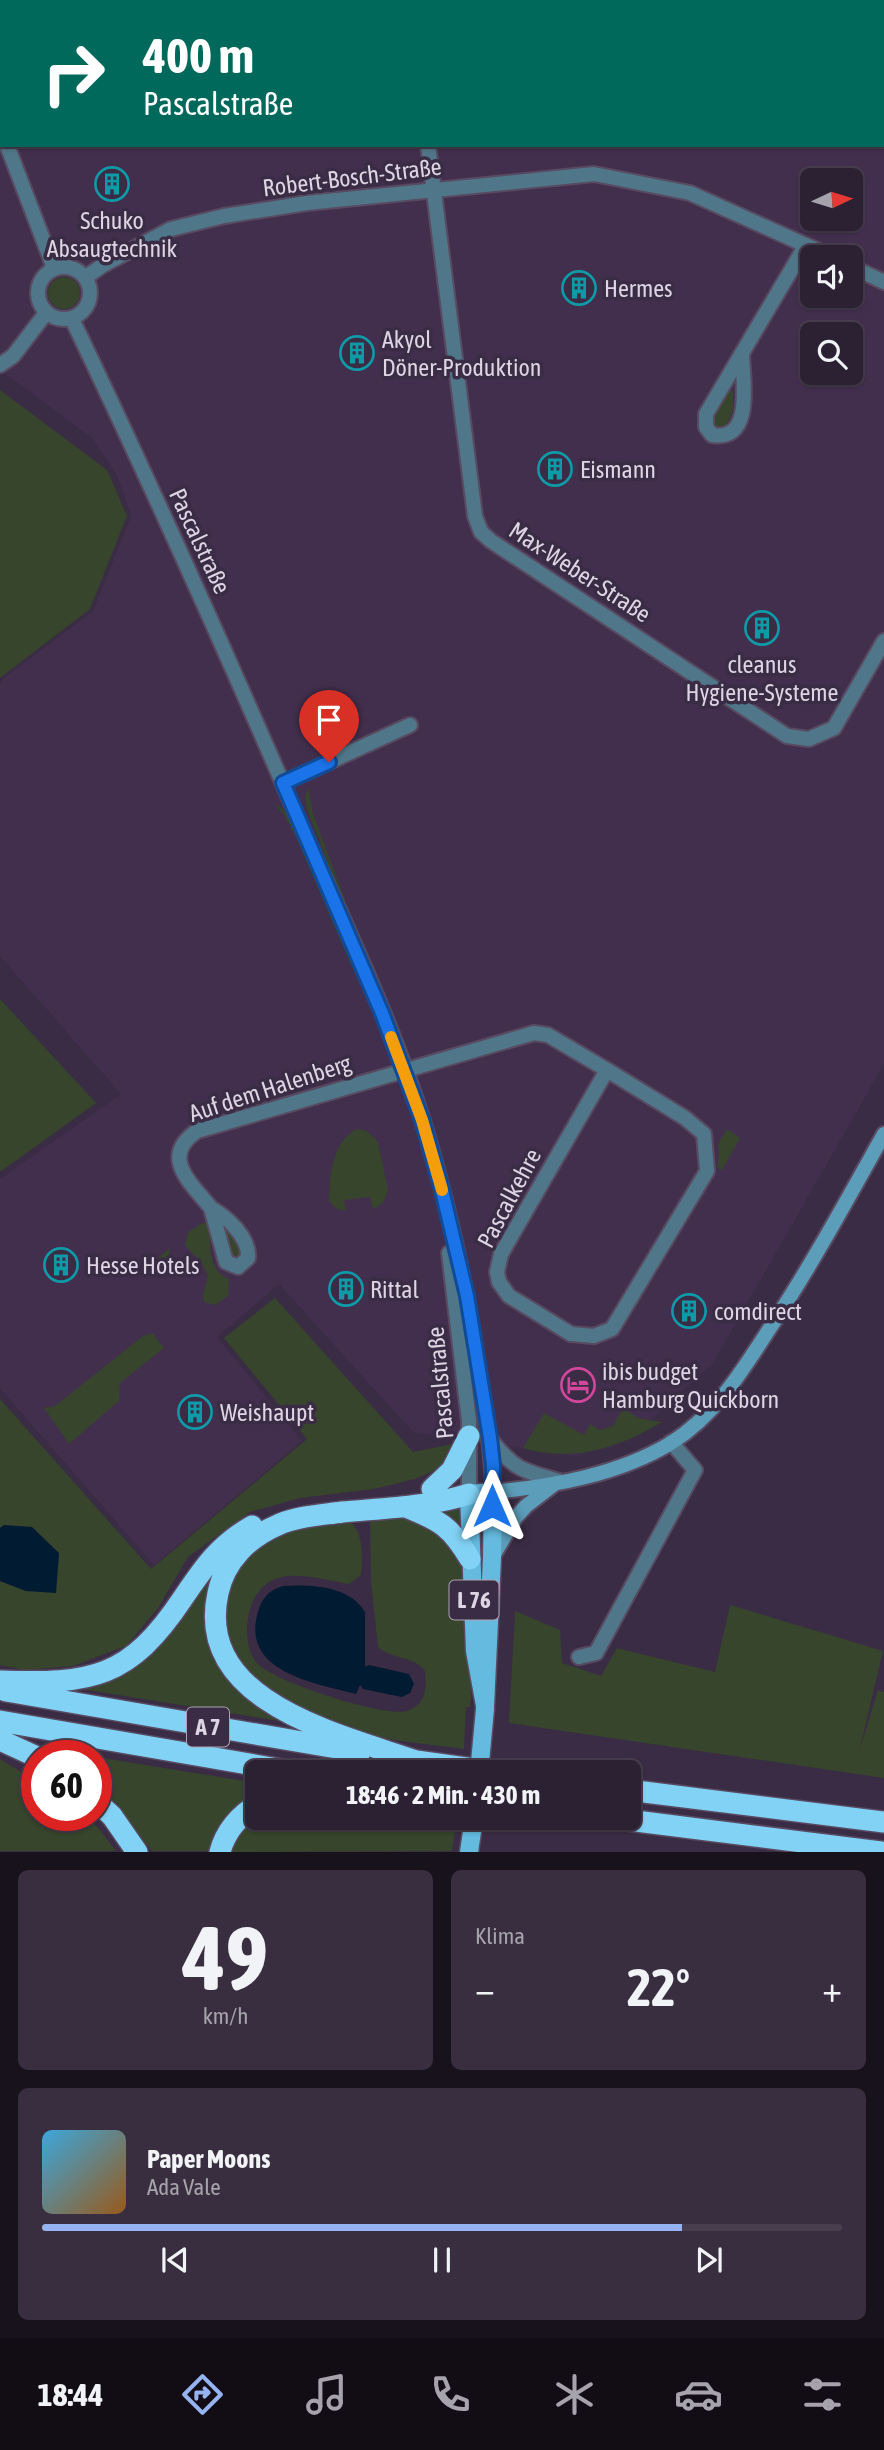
<!DOCTYPE html>
<html lang="de">
<head>
<meta charset="utf-8">
<style>
	:root { --surface:#2c2133; --page:#382e3f; --text:#f1f3f6; --muted:#a6a3ac; --line:#483e4e; --accent:#95b2f1 }
	body { margin:0; font-family:"Asap Condensed",sans-serif; background:var(--page); color:var(--text); height:100vh; display:flex; flex-direction:column; font-size:26px; white-space:nowrap }
	* { box-sizing:border-box; margin:0 }
	p { font-size:23px; color:var(--muted) }
	.icon { flex:none; width:38px; height:38px; fill:none; stroke:currentColor; stroke-width:2; stroke-linecap:round; stroke-linejoin:round }
	.map { position:relative; height:1852px; overflow:hidden }
	.side { display:flex; flex-direction:column; gap:18px; padding:18px; background:#18121c; flex:1 }
	.side>* { flex:none }
	.guide { position:absolute; left:0px; top:0px; width:886px; height:147px; box-shadow:0 2px 5px #0004,0 0 0 2px var(--line); background:#00695c; color:#fff; overflow:hidden }
	.needle { width:46px; rotate:86deg }
	.tools { position:absolute; left:800px; top:168px; display:grid; gap:14px }
	.tools a { display:grid; place-items:center; width:63px; height:63px; border-radius:10px; background:var(--surface); box-shadow:0 2px 5px #0004,0 0 0 2px var(--line); font-size:35px }
	.speed { position:absolute; left:21px; top:1740px; display:flex; gap:14px; font-size:35px; font-weight:700; text-align:center }
	.speed>* { display:grid; place-content:center; width:91px; height:91px; border-radius:50%; background:var(--surface); box-shadow:0 2px 5px #0004,0 0 0 2px var(--line); line-height:1 }
	.speed .limit { border:10px solid #d22; background:#fff; color:#111 }
	.pin { position:absolute; display:grid; place-items:center; width:60px; height:60px; color:#fff; margin:-72px -30px; border-radius:50% 50% 50% 0; rotate:-45deg; box-shadow:0 0 7px #0007 }
	.pin .icon { rotate:45deg }
	.me { position:absolute; width:77px; margin:-38px; rotate:0deg; stroke-linejoin:round; filter:drop-shadow(0 0 5px #0008) }
	.turn { display:flex; align-items:center; gap:24px; height:147px; padding:0 28px; font-size:32px }
	.turn .icon { width:91px; height:91px; stroke-width:2.5 }
	.turn b { display:block; font-size:49px; line-height:60px }
	.big { font-size:52px; font-weight:700; line-height:1.1 }
	.side .widget { flex:1; display:flex; flex-direction:column; justify-content:center; gap:10px; min-width:0; padding:0 24px; border-radius:10px; background:var(--page) }
	.side .dial { align-items:center; gap:0 }
	.dial b { font-size:91px; line-height:1 }
	.song { display:flex; align-items:center; gap:21px }
	.cover { width:84px; height:84px; border-radius:10px; background:linear-gradient(135deg,hsl(200 70% 55%),hsl(30 70% 35%)) }
	.played { height:7px; border-radius:4px; background:linear-gradient(90deg,var(--accent) 80%,var(--line) 80%) }
	.keys { display:flex; justify-content:space-around; direction:ltr }
	.heat { display:flex; justify-content:space-between; align-items:center; font-size:38px; direction:ltr }
	.side .tiles { flex:1; display:grid; gap:18px; grid-template-columns:1fr 1fr }
	.widget:last-child { grid-column:span 2 }
	.trip { position:absolute; left:245px; top:1760px; width:396px; height:70px; border-radius:10px; background:var(--surface); box-shadow:0 2px 5px #0004,0 0 0 2px var(--line); font-weight:700; line-height:70px; text-align:center }
	.tab-bar { display:flex; height:112px; justify-content:space-around; align-items:center; background:#120d14; color:var(--muted) }
	.tab-bar .icon { width:49px; height:49px }
	.tab-bar .on { color:var(--accent) }
	.tab-bar b { font-size:32px; color:var(--text) }
	.map>svg:first-child { display:block }
</style>
</head>
<body>
<div class="map">
<svg width="884" height="1852" viewBox="0 0 884 1852">
	<rect width="100%" height="100%" fill="#3a2c44"/>
	<!-- built -->
	<path fill="#422f4e" fill-rule="evenodd" d="M0,0H884V1064L713,1363L652,1419L577,1456L413,1432L279,1284L217,1337L302,1441L154,1565L0,1388V1179L121,1094L0,956V686L3,679L93,611L131,516L117,475L92,438L0,370ZM2,2H884V145H2ZM812,180H850V219H812ZM812,257H850V296H812ZM812,334H850V373H812Z"/>
	<!-- green -->
	<path fill="#36452c" d="M48 293a16 16 0 1 1 32 0a16 16 0 1 1-32 0Z
		M0,390L107,470L127,516L90,609L0,678Z
		M733,390V410L726,427L719,430L711,423C712,412 723,394 733,390Z
		M308,787L313,814L350,913L383,989L379,990L307,810L305,796Z
		M274,804L282,808L291,819L357,969L353,970L295,835L284,815Z
		M0,999L96,1103L0,1172Z
		M356,1129L367,1131L378,1142L388,1190L383,1203L373,1209L370,1197L344,1200L346,1211L337,1209L329,1201C330,1174 331,1145 356,1129Z
		M727,1129L740,1138L722,1170L717,1167L719,1155L718,1144Z
		M204,1222L210,1224C210,1243 207,1271 229,1279L228,1296L215,1305L204,1302C201,1293 206,1289 207,1279C209,1267 192,1254 185,1245L188,1232Z
		M228,1232L243,1249V1258L238,1262C229,1256 227,1244 225,1234Z
		M170,1248L167,1276L154,1261Z
		M275,1298L413,1452L457,1443L443,1467L415,1479L374,1489L300,1498L250,1512L188,1557L158,1608L126,1646L73,1666L24,1670L0,1665V1581L26,1591L5,1525L0,1528V1399L151,1569L307,1439L224,1338Z
		M152,1333L164,1348L120,1383L119,1401L69,1444L44,1408L55,1406L143,1336Z
		M623,1408L638,1418L662,1422C618,1448 574,1463 523,1448L544,1413L584,1435L590,1424L600,1430L613,1426Z
		M460,1508L462,1529L438,1512L440,1510Z
		M399,1517L412,1518L438,1529L463,1565L471,1614V1697L470,1707H466L464,1749C430,1744 393,1742 359,1732C347,1729 335,1724 324,1719C314,1716 303,1713 294,1708C286,1705 279,1698 272,1692C214,1647 204,1575 275,1536C296,1525 325,1524 348,1521C364,1528 363,1560 361,1575L349,1584C312,1578 268,1561 251,1606C245,1623 245,1647 256,1662C270,1681 386,1718 407,1711C426,1705 427,1687 425,1671C413,1655 392,1660 378,1647L371,1582L370,1523L374,1519Z
		M221,1556C218,1573 206,1617 208,1631C213,1680 253,1702 292,1723L81,1689L137,1661Z
		M730,1605L883,1651L859,1752L878,1690L884,1692V1778L509,1723L515,1611L560,1630L562,1663L601,1676L617,1648L715,1672Z
		M96,1757L257,1783V1798L211,1851H152L103,1789L96,1783Z
		M0,1759L37,1782V1815H88L116,1851H0Z
		M257,1816V1818H457L452,1851H455L230,1852L240,1832Z"/>
	<!-- water -->
	<path fill="#011b32" d="M4,1525L32,1527L59,1553L56,1593L26,1591L0,1581V1528Z
		M283,1586C311,1584 350,1586 365,1612V1667L369,1665L409,1674L414,1684L410,1693L402,1697L363,1689L360,1685L356,1694C315,1683 240,1672 258,1612C262,1598 269,1590 283,1586Z"/>
	<g fill="none" stroke-linecap="round" stroke-linejoin="round">
		<!-- street casing -->
		<g stroke="#574a61" stroke-width="18">
			<path id="street" d="M410,0V2
				M0,126L2,131
				M7,145L54,268
				M428,145L475,516L481,532L491,541L787,736L809,739L834,728L884,641
				M850,266L884,282
				M38 293a26 26 0 1 1 52 0a26 26 0 1 1-52 0Z
				M86,277L103,265L171,229L224,216L307,203L594,174L690,193L832,257
				M72,319C149,480 222,643 293,807C338,910 389,1013 423,1121C447,1199 465,1280 477,1360C484,1404 492,1447 493,1492
				M742,355C743,381 754,442 712,435L706,427V414L806,245
				M0,365L13,356L46,313
				M283,783L410,725
				M607,1070L685,1118L704,1134L707,1171L612,1329L594,1336L571,1334L509,1296L499,1282L497,1272L501,1254Z
				M211,1208C191,1183 159,1157 197,1131L534,1033L548,1035L607,1070
				M211,1208C227,1217 250,1238 248,1258L238,1267L226,1262Z
				M449,1253L469,1421V1494
				M490,1439C515,1470 521,1470 559,1481
				M579,1657L596,1653L695,1470L671,1442"/>
		</g>
		<!-- secondary casing -->
		<g stroke="#574a61" stroke-width="18">
			<path id="secondary" d="M493,1492C553,1486 618,1475 671,1443C714,1416 741,1373 768,1331C810,1268 847,1200 884,1134
				M492,1558L516,1517L526,1506L556,1483"/>
		</g>
		<!-- primary casing -->
		<g stroke="#574a61" stroke-width="21">
			<path id="primary" d="M485,1709V1706L492,1558L493,1492L469,1494L475,1651L485,1706
				M469,1852L474,1818"/>
		</g>
		<!-- highway casing -->
		<g stroke="#574a61" stroke-width="24">
			<path id="highway" d="M432,1489L452,1470L469,1436
				M406,1507C441,1521 451,1527 470,1559
				M0,1681C92,1684 129,1679 183,1598C204,1567 219,1545 252,1526
				M6,1691L360,1752
				M0,1721L301,1773
				M0,1740L37,1757
				M402,1759L502,1773
				M416,1761C339,1734 194,1702 218,1593C225,1560 249,1537 280,1524C299,1516 322,1515 342,1512C385,1508 428,1507 469,1494
				M628,1790L884,1822
				M96,1801L112,1816L137,1852
				M612,1818L881,1852
				M220,1852C225,1832 240,1814 257,1805"/>
		</g>
		<!-- street -->
		<use href="#street" stroke="#507789" stroke-width="14"/>
		<!-- secondary -->
		<use href="#secondary" stroke="#5c9db9" stroke-width="14"/>
		<!-- primary -->
		<use href="#primary" stroke="#64badf" stroke-width="18"/>
		<!-- highway -->
		<use href="#highway" stroke="#82d2f5" stroke-width="21"/>
		<!-- primary-bridge casing -->
		<g stroke="#574a61" stroke-width="21" stroke-linecap="butt">
			<path id="primary-bridge" d="M479,1773L485,1709"/>
		</g>
		<!-- primary-bridge -->
		<use href="#primary-bridge" stroke="#64badf" stroke-width="18"/>
	</g>
	<g fill="none" stroke-linecap="round" stroke-linejoin="round">
		<!-- route casing -->
		<g stroke="#114b97" stroke-width="18">
			<path id="route" d="M329,762L283,783L382,1013L422,1120L441,1186L467,1296L490,1438L493,1465L492,1506"/>
		</g>
		<!-- route -->
		<use href="#route" stroke="#1a73e8" stroke-width="12"/>
		<!-- slow -->
		<path stroke="#f59e0b" stroke-width="12" d="M391,1037L422,1120L442,1190"/>
	</g>
	<!-- icons -->
	<defs>
		<g id="building-ring" transform="scale(1.75)"><circle r="9.5" fill="#3a2c44" stroke="#0f9aa8" stroke-width="1.5"/><path d="M-4-6H4V6H1V3H-1V6H-4ZM-2.5-4.3h1.7v1.8h-1.7ZM.8-4.3h1.7v1.8H.8ZM-2.5-1h1.7V.8h-1.7ZM.8-1h1.7V.8H.8Z" fill="#0f9aa8"/></g>
		<g id="hotel-ring" transform="scale(1.75)"><circle r="9.5" fill="#3a2c44" stroke="#d1479c" stroke-width="1.5"/><path d="M-6-4.5h1.5V1H6V5H4.5V3h-9V5H-6ZM-4 0a1.8 1.8 0 1 1 3.6 0ZM.5 0V-2.5h3Q6-2.5 6 0Z" fill="#d1479c"/></g>
	</defs>
	<g fill-rule="evenodd">
		<use href="#building-ring" x="112" y="184"/>
		<use href="#building-ring" x="579" y="288"/>
		<use href="#building-ring" x="357" y="353"/>
		<use href="#building-ring" x="555" y="469"/>
		<use href="#building-ring" x="762" y="628"/>
		<use href="#building-ring" x="61" y="1265"/>
		<use href="#building-ring" x="346" y="1289"/>
		<use href="#building-ring" x="689" y="1311"/>
		<use href="#hotel-ring" x="578" y="1385"/>
		<use href="#building-ring" x="195" y="1412"/>
	</g>
	<g text-anchor="middle" dominant-baseline="central" stroke-width="7" stroke-linejoin="round" paint-order="stroke">
		<!-- shield labels -->
		<g fill="#3a2c44" stroke="#aca2b4" stroke-width="2">
			<rect x="449.5" y="1580.5" width="49" height="39" rx="5"/>
			<rect x="187" y="1707.5" width="42" height="39" rx="5"/>
		</g>
		<g font-size="23" font-weight="bold" fill="#ddd4e4">
			<text x="474" y="1600">L 76</text>
			<text x="208" y="1727">A 7</text>
		</g>
		<!-- street labels -->
		<g font-size="24" fill="#ddd4e4" stroke="#3a2c44">
			<text transform="translate(352 177) rotate(-7)">Robert-Bosch-Straße</text>
			<text transform="translate(200 541) rotate(65)">Pascalstraße</text>
			<text transform="translate(580 572) rotate(33)">Max-Weber-Straße</text>
			<text transform="translate(270 1088) rotate(-18)">Auf dem Halenberg</text>
			<text transform="translate(509 1198) rotate(-62)">Pascalkehre</text>
			<text transform="translate(440 1383) rotate(-95)">Pascalstraße</text>
		</g>
		<!-- poi labels -->
		<g font-size="24" fill="#ddd4e4" stroke="#3a2c44" text-anchor="start">
			<text x="112" y="220" text-anchor="middle">Schuko<tspan x="112" dy="28">Absaugtechnik</tspan></text>
			<text x="604" y="288">Hermes</text>
			<text x="382" y="339">Akyol<tspan x="382" dy="28">Döner-Produktion</tspan></text>
			<text x="580" y="469">Eismann</text>
			<text x="762" y="664" text-anchor="middle">cleanus<tspan x="762" dy="28">Hygiene-Systeme</tspan></text>
			<text x="86" y="1265">Hesse Hotels</text>
			<text x="370" y="1289">Rittal</text>
			<text x="714" y="1311">comdirect</text>
			<text x="602" y="1371">ibis budget<tspan x="602" dy="28">Hamburg Quickborn</tspan></text>
			<text x="220" y="1412">Weishaupt</text>
		</g>
	</g>
</svg>
<div class="tools">
<a><svg class="needle" viewBox="-14 -14 28 28"><path d="M0-13l5 13h-10z" fill="#e53935"/><path d="M0 13l5-13h-10z" fill="#a6a3ac"/></svg></a>
<a><svg class="icon" aria-label="sound" viewBox="0 0 24 24"><path d="M4 9h4l5-4v14l-5-4H4zM17 9q2 3 0 6"/></svg></a>
<a><svg class="icon" aria-label="search" viewBox="0 0 24 24"><circle cx="10" cy="10" r="6"/><path d="M15 15l6 6"/></svg></a>
</div>
<div class="speed"><div class="limit">60</div></div>
<div class="pin" style="left:329px;top:762px;background:#d93025"><svg class="icon" aria-label="arrive" viewBox="0 0 24 24"><path d="M6 21V4h12l-3 4 3 4H6"/></svg></div>
<svg class="me" style="left:492px;top:1506px" viewBox="-20 -20 40 40"><path d="M0-17L14 15 0 8-14 15z" fill="#1a73e8" stroke="#fff" stroke-width="4"/></svg>
<div class="trip">18:46 · 2 Min. · 430 m</div>
<div class="guide">
<div class="turn"><svg class="icon" aria-label="right" viewBox="0 0 24 24"><path d="M7 20v-9h11M14 6l5 5-5 5"/></svg><div><b>400 m</b>Pascalstraße</div></div>
</div>
</div>
<section class="side">
<div class="tiles">
<div class="widget dial"><b>49</b><p>km/h</p></div>
<div class="widget"><p>Klima</p>
<div class="heat"><a>−</a><b class="big">22°</b><a>+</a></div>
</div>
<div class="widget">
<div class="song"><i class="cover"></i><div><b>Paper Moons</b><p>Ada Vale</p></div></div>
<div class="played"></div>
<div class="keys"><svg class="icon" aria-label="previous" viewBox="0 0 24 24"><path d="M18 5L8 12l10 7zM5 5v14"/></svg><svg class="icon" aria-label="pause" viewBox="0 0 24 24"><path d="M8 5v14M16 5v14"/></svg><svg class="icon" aria-label="next" viewBox="0 0 24 24"><path d="M6 5l10 7-10 7zM19 5v14"/></svg></div>
</div>
</div>
</section>
<nav class="tab-bar">
<b>18:44</b>
<svg class="icon on" aria-label="directions" viewBox="0 0 24 24"><path d="M12 3l9 9-9 9-9-9zM9 14v-3h6M13 9l2 2-2 2"/></svg>
<svg class="icon" aria-label="music" viewBox="0 0 24 24"><path d="M9 18V5l10-2v13"/><circle cx="6" cy="18" r="3"/><circle cx="16" cy="16" r="3"/></svg>
<svg class="icon" aria-label="phone" viewBox="0 0 24 24"><path d="M5 4h4l2 5-3 2q2 4 5 5l2-3 5 2v4C11 20 4 13 5 4z"/></svg>
<svg class="icon" aria-label="climate" viewBox="0 0 24 24"><path d="M12 3v18M4 7l16 10M4 17L20 7"/></svg>
<svg class="icon" aria-label="car" viewBox="0 0 24 24"><path d="M5 17H2v-5l4-1 3-4h7l3 4 3 1v5h-3M9 17h6M6 11h13"/><circle cx="7" cy="17" r="2"/><circle cx="17" cy="17" r="2"/></svg>
<svg class="icon" aria-label="filters" viewBox="0 0 24 24"><path d="M4 7h16M4 17h16"/><circle cx="9" cy="7" r="2"/><circle cx="15" cy="17" r="2"/></svg>
</nav>
</body>
</html>
